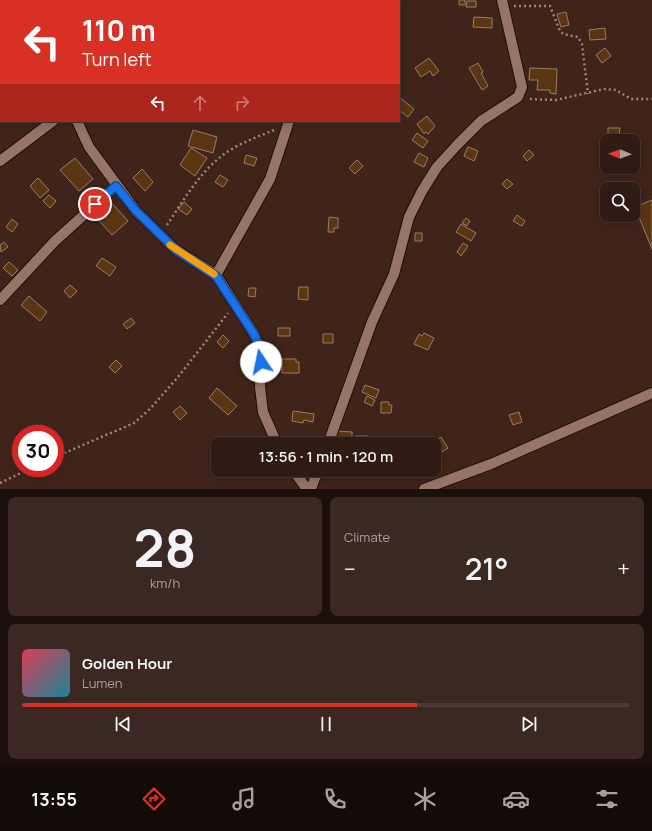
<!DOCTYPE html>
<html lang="en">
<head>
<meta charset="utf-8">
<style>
	:root { --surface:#301b14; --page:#3c2822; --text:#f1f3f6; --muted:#a8a1a0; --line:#4b3934; --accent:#d93025 }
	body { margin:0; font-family:Manrope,sans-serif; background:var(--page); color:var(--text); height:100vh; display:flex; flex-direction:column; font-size:15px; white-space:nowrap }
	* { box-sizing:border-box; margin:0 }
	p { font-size:13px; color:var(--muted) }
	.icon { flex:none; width:22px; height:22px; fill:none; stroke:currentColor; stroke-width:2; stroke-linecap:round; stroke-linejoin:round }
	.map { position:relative; height:489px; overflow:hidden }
	.details { display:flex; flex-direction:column; gap:8px; padding:8px; background:#1a0f0b; flex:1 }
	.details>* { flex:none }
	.top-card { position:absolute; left:0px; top:0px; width:400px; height:122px; box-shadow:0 2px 10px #0003,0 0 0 1px var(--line); background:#d93025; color:#fff; overflow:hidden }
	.needle { width:26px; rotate:271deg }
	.buttons { position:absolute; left:600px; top:134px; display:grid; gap:8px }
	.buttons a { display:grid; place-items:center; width:40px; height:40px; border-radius:8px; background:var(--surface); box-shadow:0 2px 10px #0003,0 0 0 1px var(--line); font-size:20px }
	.speed { position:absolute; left:12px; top:425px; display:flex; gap:8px; font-size:20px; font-weight:700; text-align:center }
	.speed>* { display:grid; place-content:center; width:52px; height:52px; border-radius:50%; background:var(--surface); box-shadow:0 2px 10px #0003,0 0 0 1px var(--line); line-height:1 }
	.speed .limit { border:6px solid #d22; background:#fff; color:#111 }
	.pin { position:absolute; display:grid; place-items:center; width:34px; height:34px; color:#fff; margin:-17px; border:2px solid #fff; border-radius:50%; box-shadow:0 1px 4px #0007 }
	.me { position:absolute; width:44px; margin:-22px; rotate:349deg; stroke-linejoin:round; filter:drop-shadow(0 0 3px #0008) }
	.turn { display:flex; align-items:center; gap:14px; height:84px; padding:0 16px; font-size:18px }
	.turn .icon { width:52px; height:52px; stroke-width:2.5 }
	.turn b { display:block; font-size:28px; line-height:34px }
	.lanes { display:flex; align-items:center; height:38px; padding:0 16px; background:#0003; justify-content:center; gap:20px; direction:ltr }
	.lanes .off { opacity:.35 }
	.big { font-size:30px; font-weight:600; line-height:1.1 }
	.details .tile { flex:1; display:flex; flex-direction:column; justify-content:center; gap:6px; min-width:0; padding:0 14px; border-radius:8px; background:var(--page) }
	.details .dial { align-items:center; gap:0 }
	.dial b { font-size:52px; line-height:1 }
	.song { display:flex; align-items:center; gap:12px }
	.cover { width:48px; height:48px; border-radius:6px; background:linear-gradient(135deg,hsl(350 70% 55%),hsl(190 70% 35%)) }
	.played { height:4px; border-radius:2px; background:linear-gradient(90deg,var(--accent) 65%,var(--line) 65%) }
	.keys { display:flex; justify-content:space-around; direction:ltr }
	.heat { display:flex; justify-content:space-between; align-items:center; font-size:22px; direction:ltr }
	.details .tiles { flex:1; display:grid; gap:8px; grid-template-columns:1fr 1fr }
	.tile:last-child { grid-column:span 2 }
	.trip { position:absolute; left:211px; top:437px; width:230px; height:40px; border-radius:8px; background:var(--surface); box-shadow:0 2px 10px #0003,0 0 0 1px var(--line); font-weight:600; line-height:40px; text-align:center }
	.tab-bar { display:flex; height:64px; justify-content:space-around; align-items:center; background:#130b08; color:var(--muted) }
	.tab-bar .icon { width:28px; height:28px }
	.tab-bar .on { color:var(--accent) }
	.tab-bar b { font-size:18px; color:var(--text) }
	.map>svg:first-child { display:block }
</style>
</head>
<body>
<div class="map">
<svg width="652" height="489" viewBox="0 0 652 489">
	<rect width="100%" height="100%" fill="#40241a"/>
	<!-- building -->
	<path fill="#5b3512" stroke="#987d67" d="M324,0H345V1H324Z
		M459,0H465V5H459Z
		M467,1H476V7H466Z
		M566,12L569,25L561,27L557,14Z
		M474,17L492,18V28L473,27Z
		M605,28L606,39L590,40L589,30Z
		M605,48L611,56L602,63L596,55Z
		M429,58L439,71L433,76L430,71L421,77L415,68Z
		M478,63L483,72L481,73L488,86L482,90L469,68Z
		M530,68L557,69L556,94L550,93V90H537L538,80H529Z
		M399,97L414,109L408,117L399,110Z
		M427,116L435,126L428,134L426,132L424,134L417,124Z
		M608,128H620L619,137L608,138Z
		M193,130L217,137L213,153L188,146Z
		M417,133L428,141L423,148L412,140Z
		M468,147L478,151L474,161L464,156Z
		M191,148L207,158L195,176L180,165Z
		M529,150L534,155L527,161L523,156Z
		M419,153L428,158L424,167L414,162Z
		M246,155L257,158L254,166L244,163Z
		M75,158L93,179L79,191L60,170Z
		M357,160L363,166L355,174L349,168Z
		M142,169L153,182L145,191L133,178Z
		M220,175L228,180L223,187L215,182Z
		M38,178L49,190L40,198L30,186Z
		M507,179L513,184L507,189L502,184Z
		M49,195L56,201L50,208L43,201Z
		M652,200V249L635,207Z
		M110,201L128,221L112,235L94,215Z
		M184,202L192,209L187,215L178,209Z
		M517,215L525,221L522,226L513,221Z
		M329,217L338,218V228H334V232H328Z
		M466,218L470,221L467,226L462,223Z
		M12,219L18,224L12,232L6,227Z
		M461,224L476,233L471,241L456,232Z
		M415,233H422V241H415Z
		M4,242L8,247L1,252L0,245Z
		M463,243L468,246L461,256L457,252Z
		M102,258L116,267L110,276L96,266Z
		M9,262L18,270L12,276L3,268Z
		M70,285L77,291L70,298L64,291Z
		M299,287H308V300L298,299Z
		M249,288H256L255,297L248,296Z
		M29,296L47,312L40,321L21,305Z
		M131,318L135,323L127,329L123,324Z
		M278,328H290V336H278Z
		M424,333L434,338L428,350L414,344L419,334L422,336Z
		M323,334H333V343H323Z
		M223,335L229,341L223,348L217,342Z
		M282,359H296V362H299V373H282Z
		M116,360L122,366L115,373L109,367Z
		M365,385L379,390L376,398L362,392Z
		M217,388L237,406L228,415L209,398Z
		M367,396L375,400L372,406L364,402Z
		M381,402H389V405H392L391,413H381Z
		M180,406L187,413L180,420L173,412Z
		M293,411L314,414L313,422L304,420L303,423L292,421Z
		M519,412L522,422L513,425L509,415Z
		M336,431L352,432V443H336Z
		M355,436H368V444H355Z
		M441,437L448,448L434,457V444H430Z"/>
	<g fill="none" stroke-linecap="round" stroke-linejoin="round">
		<!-- minor casing -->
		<g stroke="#250c04" stroke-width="12">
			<path id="minor" d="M35,0V1
				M307,1V0
				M77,121L89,147L136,211L176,250L216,275L254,334L260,348L261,362L260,387L263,412L277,444
				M0,161L53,121
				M216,275L270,179L289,121
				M0,300L55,241L116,186
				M328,444L372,322L394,274L409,217L422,191L437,167L458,144L481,121L518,97L522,87L502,0
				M293,470L307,489
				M311,489L318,470"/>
		</g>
		<!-- tertiary casing -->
		<g stroke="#250c04" stroke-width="12">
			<path id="tertiary" d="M424,489L491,464L652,393"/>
		</g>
		<!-- path -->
		<path stroke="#9e867e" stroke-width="2.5" stroke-dasharray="2 3" stroke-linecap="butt" d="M514,6H550L560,31L563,34L578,37L582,44L588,94
			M530,99L556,100L604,89L616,90L631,99H652
			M167,225C185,198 203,166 232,149C245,141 260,136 274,130
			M55,457L134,423L150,409L178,377L228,313
			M0,483L31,468"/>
		<!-- minor -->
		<use href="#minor" stroke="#967468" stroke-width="10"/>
		<!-- tertiary -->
		<use href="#tertiary" stroke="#967468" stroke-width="10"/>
	</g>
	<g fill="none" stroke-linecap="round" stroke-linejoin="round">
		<!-- route casing -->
		<g stroke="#114b97" stroke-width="10">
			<path id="route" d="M95,204L116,186L136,211L176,250L216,276L254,334L260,348L261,362"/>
		</g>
		<!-- route -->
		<use href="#route" stroke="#1a73e8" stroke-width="7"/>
		<!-- slow -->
		<path stroke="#f59e0b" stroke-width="7" d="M170,245L214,274"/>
	</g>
</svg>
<div class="buttons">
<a><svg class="needle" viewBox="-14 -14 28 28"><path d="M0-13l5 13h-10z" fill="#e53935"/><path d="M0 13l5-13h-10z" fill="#a8a1a0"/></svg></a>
<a><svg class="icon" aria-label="search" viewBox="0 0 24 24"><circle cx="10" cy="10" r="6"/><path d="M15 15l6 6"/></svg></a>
</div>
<div class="speed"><div class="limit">30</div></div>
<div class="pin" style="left:95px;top:204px;background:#d93025"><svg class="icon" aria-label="arrive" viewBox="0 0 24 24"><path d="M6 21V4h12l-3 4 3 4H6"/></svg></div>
<svg class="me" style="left:261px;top:362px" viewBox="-20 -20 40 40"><circle r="19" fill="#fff"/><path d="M0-13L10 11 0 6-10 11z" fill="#1a73e8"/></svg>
<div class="trip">13:56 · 1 min · 120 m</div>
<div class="top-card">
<div class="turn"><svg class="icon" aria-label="left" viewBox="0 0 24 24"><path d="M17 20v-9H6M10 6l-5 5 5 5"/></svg><div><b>110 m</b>Turn left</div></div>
<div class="lanes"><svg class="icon" aria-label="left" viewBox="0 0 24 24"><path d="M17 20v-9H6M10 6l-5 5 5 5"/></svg><svg class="icon off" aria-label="ahead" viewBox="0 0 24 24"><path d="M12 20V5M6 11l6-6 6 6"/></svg><svg class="icon off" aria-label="right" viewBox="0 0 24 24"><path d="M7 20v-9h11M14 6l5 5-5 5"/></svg></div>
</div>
</div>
<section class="details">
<div class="tiles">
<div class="tile dial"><b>28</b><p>km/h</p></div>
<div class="tile"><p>Climate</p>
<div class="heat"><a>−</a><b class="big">21°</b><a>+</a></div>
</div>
<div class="tile">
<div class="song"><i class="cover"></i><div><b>Golden Hour</b><p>Lumen</p></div></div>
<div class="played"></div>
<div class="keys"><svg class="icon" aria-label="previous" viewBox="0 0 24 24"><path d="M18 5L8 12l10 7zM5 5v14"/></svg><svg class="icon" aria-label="pause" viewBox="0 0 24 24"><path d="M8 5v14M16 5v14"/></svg><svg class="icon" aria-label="next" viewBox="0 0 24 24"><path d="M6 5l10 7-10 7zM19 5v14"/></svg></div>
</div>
</div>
</section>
<nav class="tab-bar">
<b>13:55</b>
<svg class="icon on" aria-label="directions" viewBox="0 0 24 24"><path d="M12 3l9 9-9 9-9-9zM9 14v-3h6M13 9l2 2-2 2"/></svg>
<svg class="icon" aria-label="music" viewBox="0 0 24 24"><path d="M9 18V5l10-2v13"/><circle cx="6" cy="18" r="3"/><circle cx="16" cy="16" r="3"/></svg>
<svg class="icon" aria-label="phone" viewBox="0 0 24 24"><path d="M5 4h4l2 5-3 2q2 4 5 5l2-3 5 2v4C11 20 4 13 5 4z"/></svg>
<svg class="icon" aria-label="climate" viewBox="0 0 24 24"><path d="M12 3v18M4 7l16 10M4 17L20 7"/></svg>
<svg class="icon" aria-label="car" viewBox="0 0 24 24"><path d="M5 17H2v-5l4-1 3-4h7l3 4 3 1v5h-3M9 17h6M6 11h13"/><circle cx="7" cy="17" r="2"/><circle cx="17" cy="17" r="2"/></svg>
<svg class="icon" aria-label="filters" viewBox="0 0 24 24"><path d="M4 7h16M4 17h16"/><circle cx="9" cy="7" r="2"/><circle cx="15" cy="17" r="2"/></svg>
</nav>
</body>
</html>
